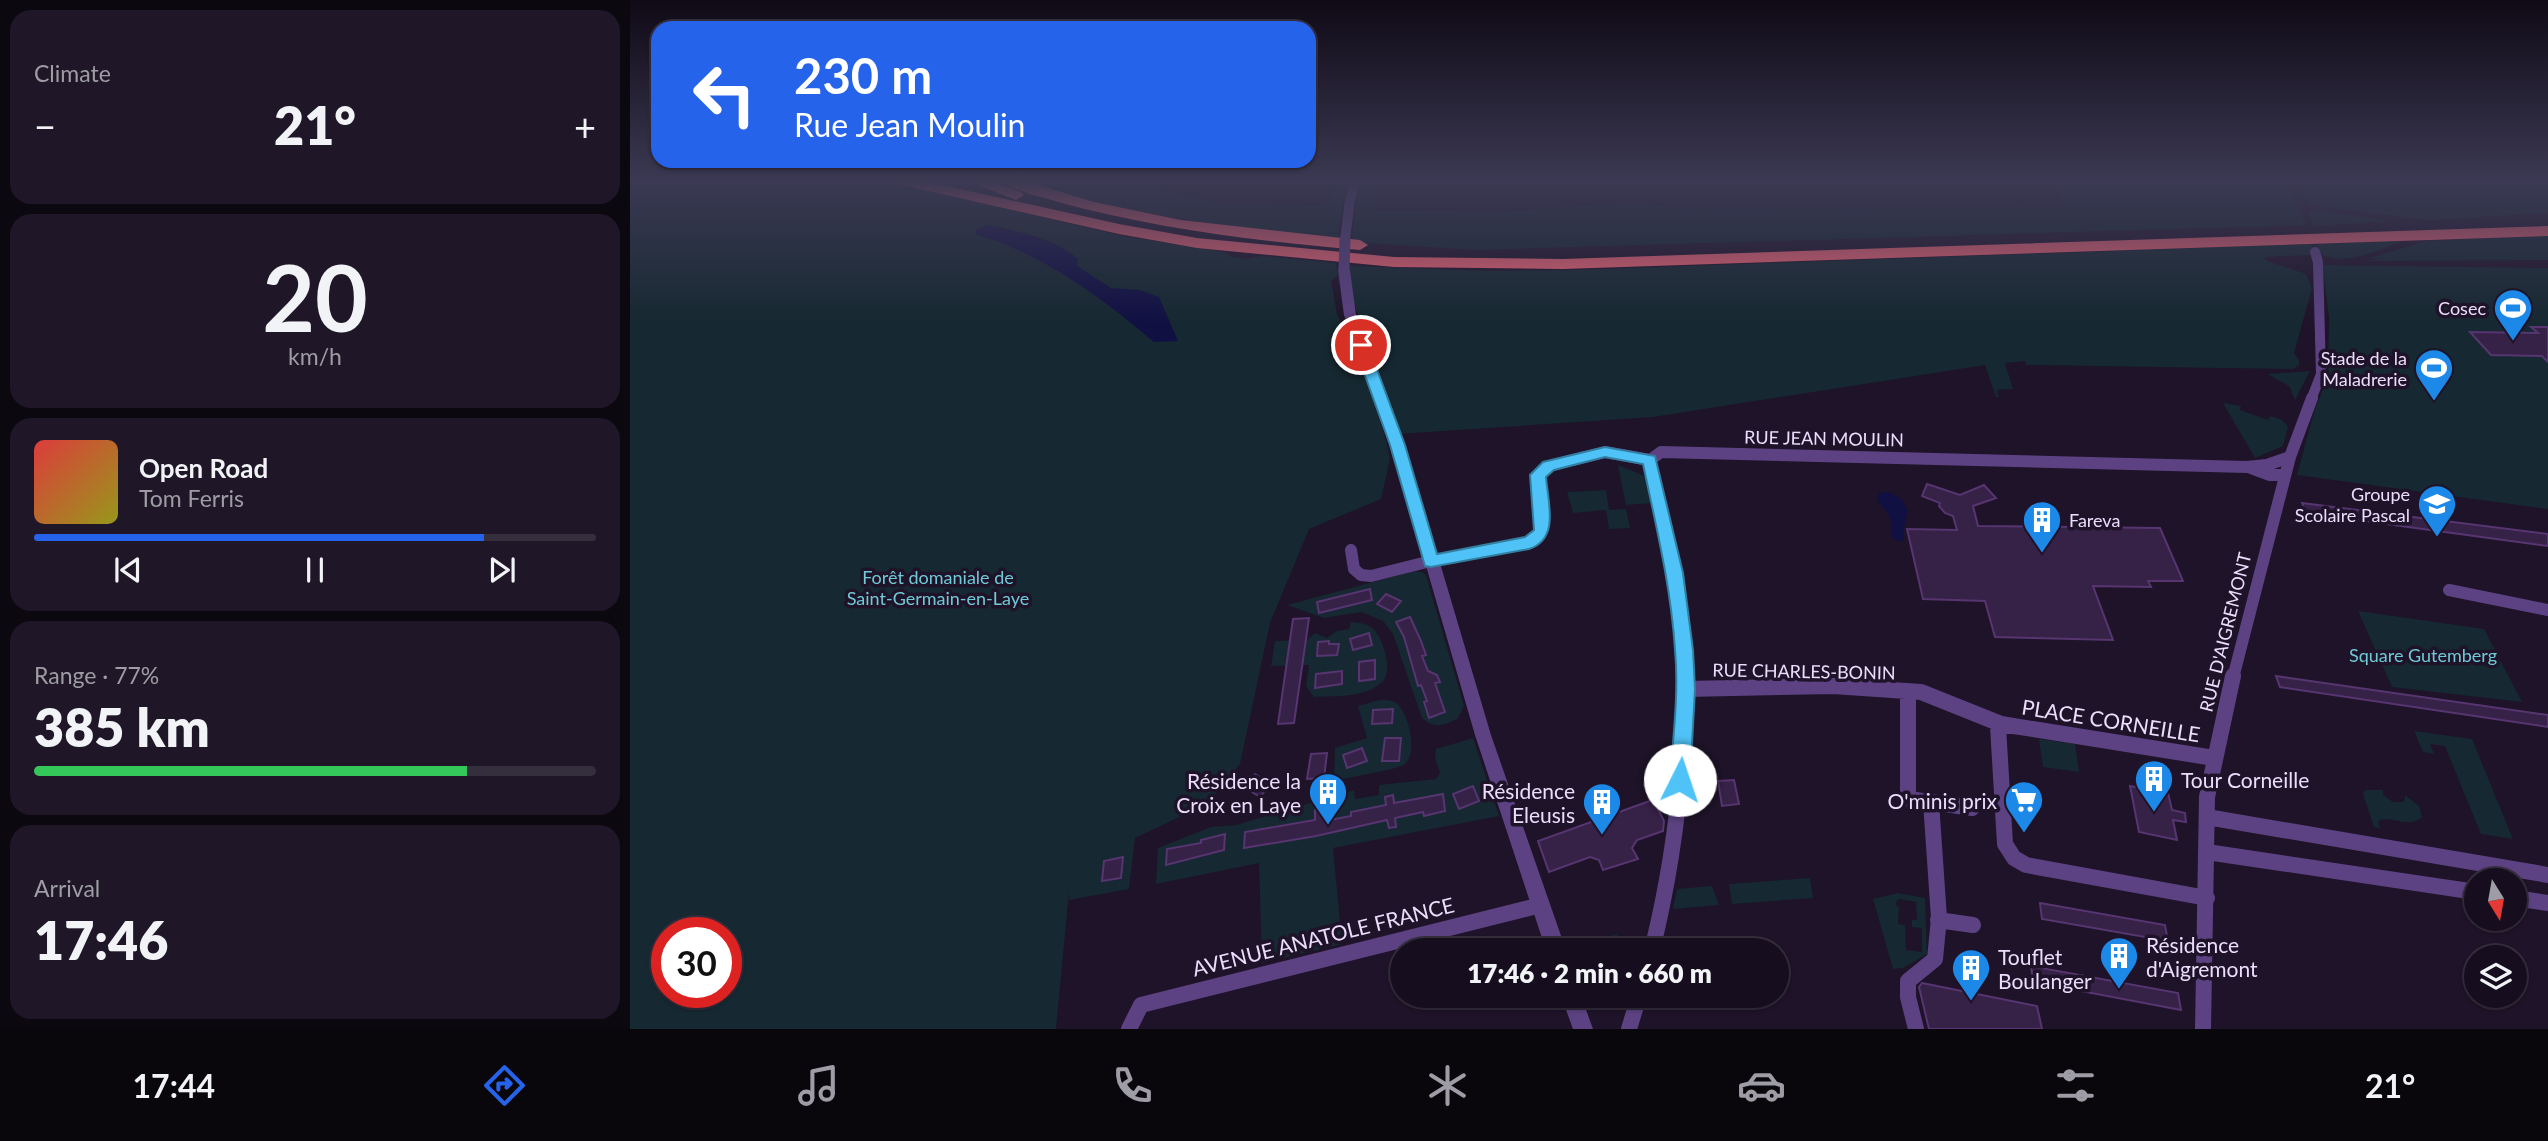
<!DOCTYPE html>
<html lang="en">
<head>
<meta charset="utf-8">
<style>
	:root { --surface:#160e1e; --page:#1f1727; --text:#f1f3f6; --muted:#9e9ca4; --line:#352e3c; --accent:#2563eb }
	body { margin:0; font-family:Lato,sans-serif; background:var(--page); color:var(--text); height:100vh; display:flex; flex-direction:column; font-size:26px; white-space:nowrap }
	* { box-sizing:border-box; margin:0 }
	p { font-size:23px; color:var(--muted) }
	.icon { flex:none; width:38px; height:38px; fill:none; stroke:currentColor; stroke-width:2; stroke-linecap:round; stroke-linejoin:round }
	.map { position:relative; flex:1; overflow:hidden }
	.side { display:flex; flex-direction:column; gap:10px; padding:10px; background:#0c0810; width:630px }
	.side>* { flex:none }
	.hud { position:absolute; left:21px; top:21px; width:665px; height:147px; border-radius:21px; box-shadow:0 2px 5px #0004,0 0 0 2px var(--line); background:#2563eb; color:#fff; overflow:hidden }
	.needle { width:46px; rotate:169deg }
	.controls { position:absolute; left:1834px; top:868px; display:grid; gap:14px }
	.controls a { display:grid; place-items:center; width:63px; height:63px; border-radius:50%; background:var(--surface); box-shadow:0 2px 5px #0004,0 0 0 2px var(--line); font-size:35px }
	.speed { position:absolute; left:21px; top:917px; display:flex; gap:14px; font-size:35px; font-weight:700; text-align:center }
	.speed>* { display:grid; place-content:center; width:91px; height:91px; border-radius:50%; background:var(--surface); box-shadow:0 2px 5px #0004,0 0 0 2px var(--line); line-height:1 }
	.speed .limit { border:10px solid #d22; background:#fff; color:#111 }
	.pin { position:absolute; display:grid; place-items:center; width:60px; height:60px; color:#fff; margin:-30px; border:4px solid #fff; border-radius:50%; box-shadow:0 2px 7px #0007 }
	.me { position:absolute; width:77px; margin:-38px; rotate:4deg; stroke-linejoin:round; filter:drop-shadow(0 0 5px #0008) }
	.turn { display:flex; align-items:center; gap:24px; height:147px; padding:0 28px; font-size:32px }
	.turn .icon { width:91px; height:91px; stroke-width:2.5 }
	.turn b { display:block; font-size:49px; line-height:60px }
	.big { font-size:52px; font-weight:800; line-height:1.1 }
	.side .tile { flex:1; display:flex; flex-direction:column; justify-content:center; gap:10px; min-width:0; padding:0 24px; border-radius:21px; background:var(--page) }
	.side .dial { align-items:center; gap:0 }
	.dial b { font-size:91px; line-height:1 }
	.song { display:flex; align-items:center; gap:21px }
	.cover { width:84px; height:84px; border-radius:10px; background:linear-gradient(135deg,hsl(0 70% 55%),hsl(60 70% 35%)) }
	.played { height:7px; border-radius:4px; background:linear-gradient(90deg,var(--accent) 80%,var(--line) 80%) }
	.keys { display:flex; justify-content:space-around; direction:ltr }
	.heat { display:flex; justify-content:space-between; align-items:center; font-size:38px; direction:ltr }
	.charge { height:10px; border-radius:5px; background:linear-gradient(90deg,#34c759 77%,var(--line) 0) }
	.trip { position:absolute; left:760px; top:938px; width:399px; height:70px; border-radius:35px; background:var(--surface); box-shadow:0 2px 5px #0004,0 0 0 2px var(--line); font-weight:800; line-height:70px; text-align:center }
	.dock { display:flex; height:112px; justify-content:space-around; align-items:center; background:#09060c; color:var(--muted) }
	.dock .icon { width:49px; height:49px }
	.dock .active { color:var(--accent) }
	.dock b { font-size:32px; color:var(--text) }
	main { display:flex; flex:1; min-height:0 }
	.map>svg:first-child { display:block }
</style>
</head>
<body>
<main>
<section class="side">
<div class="tile"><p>Climate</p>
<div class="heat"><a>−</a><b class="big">21°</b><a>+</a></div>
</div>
<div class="tile dial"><b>20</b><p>km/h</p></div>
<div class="tile">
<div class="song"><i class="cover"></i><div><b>Open Road</b><p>Tom Ferris</p></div></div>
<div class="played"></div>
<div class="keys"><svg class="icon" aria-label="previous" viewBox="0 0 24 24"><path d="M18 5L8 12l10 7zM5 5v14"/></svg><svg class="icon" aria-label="pause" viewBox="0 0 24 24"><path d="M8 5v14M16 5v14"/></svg><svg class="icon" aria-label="next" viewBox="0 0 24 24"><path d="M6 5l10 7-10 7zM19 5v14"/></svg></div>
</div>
<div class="tile"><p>Range · 77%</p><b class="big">385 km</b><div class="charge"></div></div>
<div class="tile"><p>Arrival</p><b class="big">17:46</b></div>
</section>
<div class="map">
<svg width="1918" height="1029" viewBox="0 0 1918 1029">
	<rect width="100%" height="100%" fill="#1e1328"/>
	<!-- green -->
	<path fill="#162831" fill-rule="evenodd" d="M0,180H256L490,236L593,252L602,257L616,259L632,256L706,263L708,275L701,281L707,314L727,351L756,440L760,459L751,499L679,529L640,623L610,764L577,804L505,838L499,889L439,900V891L426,1029H0ZM37,933H96V992H37Z
		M386,180H499L574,200L686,206L699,199L705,180H719L713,200L708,242C599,227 491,213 386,180Z
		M732,180H748L747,210L875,211L1010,202L1048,209L1435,207L1424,180L1543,185V180H1657L1676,225L845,250L722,242L726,203Z
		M1669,180H1918V213L1798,220L1679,205Z
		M1683,211H1691L1760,221L1683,226L1679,212Z
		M1918,236V260L1734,261L1752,259L1740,258L1796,241Z
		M1773,241C1748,250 1715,267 1690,254L1687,244Z
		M1682,244L1684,255L1634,257L1637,261L1676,274L1682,288L1664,353L1669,360V365L1663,369L1396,365L1395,361L1375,363L1383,389L1367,390L1369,397H1366L1355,365L1023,417L768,434C759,405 752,373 740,345C729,317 719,297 719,266L858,271L945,270Z
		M1693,265L1918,268V509L1667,475L1684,412L1698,376L1699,317Z
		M1680,371L1665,400L1659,386L1637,374Z
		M1593,403L1611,406L1610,410L1638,420L1640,416L1652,420L1658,427L1653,446L1625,458Z
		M988,465L1017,477L1022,503L996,505Z
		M976,490L979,510L996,509L1000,528L979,529L976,510L943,513L937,492Z
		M784,571L792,572L796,575L834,706L828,718C815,726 803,729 792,718L763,634L753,621L731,612L694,618L657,605Z
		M1728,611L1854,629L1892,702L1762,687Z
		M721,622C729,623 736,623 742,628C753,637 764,671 752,682C736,698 704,696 684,697L676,686L679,665L641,666L645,641L677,640L685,633L697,638L707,631L719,629Z
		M750,700C756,700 762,700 766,703C779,712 788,753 775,764C767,770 719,777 704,781L705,748L737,738L728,706Z
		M1784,731L1842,739L1883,839L1851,834L1815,746L1800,744L1804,754L1793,752Z
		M843,738L869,816L703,848L712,944L632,963L629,863L526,884L528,848L581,827L606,825L724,790L725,799L749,795V785L806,779L810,773L805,758L806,749ZM699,807L700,820L709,818L710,831L686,836L685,811Z
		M1409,739L1445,744L1449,772L1413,767Z
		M1735,790H1753V795L1763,802H1774L1775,795L1789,806L1792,817C1776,830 1763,814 1748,821L1750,828L1744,827L1733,794Z
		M1180,878L1183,898L1102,904L1099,884Z
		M1082,886L1089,905L1043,909L1047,889Z
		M1268,893L1295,898L1297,954L1273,968L1263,969L1243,899ZM1269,899L1286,902L1287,920H1282V927L1292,928V952L1276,950L1275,925L1268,924L1269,907L1265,904Z
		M987,934L992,950L938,949Z"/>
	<!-- water -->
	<path fill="#101043" d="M358,225C389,232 423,237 448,259L447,266L481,288L510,290L529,297L548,341L524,342C470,296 413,254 345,234L347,229Z
		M1259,492L1272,500L1278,511L1273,531L1274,540L1271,542L1262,538C1261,515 1262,518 1247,500L1249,493Z"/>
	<!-- building -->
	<path fill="#362147" stroke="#573571" stroke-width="2" d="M1901,327H1918V362L1912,356L1861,355L1840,332L1908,333Z
		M1297,484L1330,495L1354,485L1366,498L1343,506L1348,526L1530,528L1553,581H1518L1521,587L1463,586L1483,640L1365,637L1355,601L1293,599L1277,529L1327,530L1323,516L1315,513L1309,506L1310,503L1292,496Z
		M1672,503L1918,534V546L1676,513Z
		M740,589L742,600L689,613L687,602Z
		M756,594L771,601L762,612L747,604Z
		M780,617L791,641L796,655L792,656L798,671L807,675L810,682L805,683L815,712L799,718L794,702L797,701L791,685L788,686L774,637L766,622Z
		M679,618L664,723L648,724L663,619Z
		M739,633L742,645L723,650L720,639Z
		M699,641V644H709L707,655L687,656L688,642Z
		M745,660V679L729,681V662Z
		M712,671V684L685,688L686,674Z
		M1646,676L1918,715V727L1650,687Z
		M763,709L762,723L742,724L743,710Z
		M755,738H771L769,761H752Z
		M732,748L737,761L717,768L713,755Z
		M697,753L694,778L677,779L681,754Z
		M625,774L641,784L630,797L614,787Z
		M1104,780L1109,804L1092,806L1088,781Z
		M843,786L849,801L829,809L823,794Z
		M1500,786L1538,793L1542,810L1555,813L1556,822L1543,820L1547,840L1509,832Z
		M813,794L815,811L794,816L793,812L765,818L766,827L759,828L757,820L686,836L614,848L615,832L685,820V810L699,807L700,820L721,816V812L756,805L755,797L763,795L764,803Z
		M1028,798L1033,807L1028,809L1034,821L1033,831L1007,840L1002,848L1008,859L973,870L969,860L960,857L919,872L908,841Z
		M595,834L594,850L536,865L537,849L571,843V840Z
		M493,857L491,878L472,881L474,861Z
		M1410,903L1535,925L1538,941L1412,919Z
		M1401,966L1548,993L1551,1010L1403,982Z
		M1292,983L1407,1006L1412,1029H1299L1289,987Z"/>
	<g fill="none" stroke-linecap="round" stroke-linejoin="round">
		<!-- minor-far2 -->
		<path stroke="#5c4282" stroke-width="10" d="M1681,400L1691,374L1688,262L1685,252"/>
		<!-- minor-far1 -->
		<path stroke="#5c4282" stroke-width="12" d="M1020,460L1045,577L1055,678
			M1621,468L1640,475H1652
			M721,550L724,569L731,575L741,576L801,561L899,543L912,531L908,475L919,466L975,452L1020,460L1031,452L1617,467L1637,465L1660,457
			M1819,590L1918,610
			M1603,678L1660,457L1682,398"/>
		<!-- minor -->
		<path stroke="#5c4282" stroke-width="16" d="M1056,689L1203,686L1291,692L1371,724L1584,758
			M1278,692V799L1301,802L1309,918L1305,959L1278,981V997L1286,1029
			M1368,726L1375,844L1384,858L1396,865L1577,898
			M1301,802L1342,808
			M1577,817L1918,875
			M1577,852L1846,892
			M1885,898L1918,903
			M1308,920L1343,925
			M1022,950C1044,861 1055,768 1055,676
			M499,1029L511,1005L911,905
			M999,1029L1009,996
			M1573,1029L1577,797L1603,676"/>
		<!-- tertiary -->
		<path fill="#5c4282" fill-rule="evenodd" d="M721,180H731L725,200L720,239L715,242L710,239L715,200Z
			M714,267L720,270L726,315L775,445L861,735L936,950H916L845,735L761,445L714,315L708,270Z
			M931,996H951L963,1029H943Z"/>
		<!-- motorway -->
		<path fill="#f06474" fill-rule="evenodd" d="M261,180H289L489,224L567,238L764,257L933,259L1918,226V236L933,269L764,267L567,248L489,234L268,184Z
			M335,180H357L391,192L394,195L386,200L381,198Z
			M371,180H392L464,202L551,220L730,240L738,245L730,250C627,241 525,229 425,201C409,196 382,191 371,180Z"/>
		<!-- tertiary-bridge -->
		<path stroke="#5c4282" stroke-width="11" d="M714,270L715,239"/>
	</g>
	<!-- sky -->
	<linearGradient id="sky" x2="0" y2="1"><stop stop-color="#100a16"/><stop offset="0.56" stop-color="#3b3953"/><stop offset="1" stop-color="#3b3953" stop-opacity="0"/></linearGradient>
	<rect width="1918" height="324" fill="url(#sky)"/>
	<!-- route -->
	<path fill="#4fc3f7" stroke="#337fa1" stroke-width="2" d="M731,341L738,345L775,445L807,554L895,537L904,530L900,475L913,462L975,447L1025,456L1053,573L1063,650L1065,689L1060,780L1057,786L1050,789L1043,786L1040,780C1043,737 1049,693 1045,650C1041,587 1026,526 1013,464L975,457L924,470L916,477C918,502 930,539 899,549L801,567L795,566L760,445L724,345Z"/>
	<!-- icons -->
	<defs>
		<g id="stadium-pin" transform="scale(2.0125)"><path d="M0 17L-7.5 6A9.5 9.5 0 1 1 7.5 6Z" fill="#1c89e9" stroke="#1e1328"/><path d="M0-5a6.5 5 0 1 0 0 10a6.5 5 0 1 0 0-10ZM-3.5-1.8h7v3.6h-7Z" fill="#fff"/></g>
		<g id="school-pin" transform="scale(2.0125)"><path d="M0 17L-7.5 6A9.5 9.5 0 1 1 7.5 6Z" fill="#1c89e9" stroke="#1e1328"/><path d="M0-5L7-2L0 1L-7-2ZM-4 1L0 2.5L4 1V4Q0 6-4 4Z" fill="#fff"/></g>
		<g id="building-pin" transform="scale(2.0125)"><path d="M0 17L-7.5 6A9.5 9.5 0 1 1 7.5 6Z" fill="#1c89e9" stroke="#1e1328"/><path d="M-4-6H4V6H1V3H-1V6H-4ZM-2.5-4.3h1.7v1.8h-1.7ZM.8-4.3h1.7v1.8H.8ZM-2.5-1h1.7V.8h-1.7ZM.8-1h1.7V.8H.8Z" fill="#fff"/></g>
		<g id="supermarket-pin" transform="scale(2.0125)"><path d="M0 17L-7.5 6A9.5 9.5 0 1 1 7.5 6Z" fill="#1c89e9" stroke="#1e1328"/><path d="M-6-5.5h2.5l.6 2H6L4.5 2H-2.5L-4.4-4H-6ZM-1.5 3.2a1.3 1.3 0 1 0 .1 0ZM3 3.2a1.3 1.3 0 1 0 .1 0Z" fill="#fff"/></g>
	</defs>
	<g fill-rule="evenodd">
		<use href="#stadium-pin" x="1883" y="308"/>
		<use href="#stadium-pin" x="1804" y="368"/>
		<use href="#school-pin" x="1807" y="504"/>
		<use href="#building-pin" x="1412" y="520"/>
		<use href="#building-pin" x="1524" y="779"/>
		<use href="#building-pin" x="698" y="792"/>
		<use href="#supermarket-pin" x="1394" y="800"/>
		<use href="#building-pin" x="972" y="802"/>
		<use href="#building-pin" x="1489" y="956"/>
		<use href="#building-pin" x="1341" y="968"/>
	</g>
	<g text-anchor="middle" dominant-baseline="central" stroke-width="7" stroke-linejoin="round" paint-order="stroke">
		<!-- poi labels -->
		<g font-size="18" fill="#ecddfc" stroke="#1e1328" text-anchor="end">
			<text x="1856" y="308">Cosec</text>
			<text x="1777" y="358">Stade de la<tspan x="1777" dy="21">Maladrerie</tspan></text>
			<text x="1780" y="494">Groupe<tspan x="1780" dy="21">Scolaire Pascal</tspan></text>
			<text x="1439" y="520" text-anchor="start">Fareva</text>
		</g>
		<!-- street labels -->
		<g font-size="18" fill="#ecddfc" stroke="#1e1328">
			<text transform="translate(1194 438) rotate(1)">RUE JEAN MOULIN</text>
			<text transform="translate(1595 632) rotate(-76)">RUE D'AIGREMONT</text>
			<text transform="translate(1174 671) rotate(1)">RUE CHARLES-BONIN</text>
		</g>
		<!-- park labels -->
		<g font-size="18" fill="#6fcad6" stroke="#1e1328">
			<text x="308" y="577">Forêt domaniale de<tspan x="308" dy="21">Saint-Germain-en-Laye</tspan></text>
			<text x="1793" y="655">Square Gutemberg</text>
		</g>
		<!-- near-street labels -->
		<g font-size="21" fill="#ecddfc" stroke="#1e1328">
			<text transform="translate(1481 720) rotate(9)">PLACE CORNEILLE</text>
			<text transform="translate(693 936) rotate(-14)">AVENUE ANATOLE FRANCE</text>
		</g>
		<!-- near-poi labels -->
		<g font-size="21" fill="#ecddfc" stroke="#1e1328" text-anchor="start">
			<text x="1551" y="779">Tour Corneille</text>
			<text x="671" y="780" text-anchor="end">Résidence la<tspan x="671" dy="24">Croix en Laye</tspan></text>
			<text x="945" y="790" text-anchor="end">Résidence<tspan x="945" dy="24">Eleusis</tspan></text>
			<text x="1367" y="800" text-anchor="end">O'minis prix</text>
			<text x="1516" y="944">Résidence<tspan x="1516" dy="24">d'Aigremont</tspan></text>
			<text x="1368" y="956">Touflet<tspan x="1368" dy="24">Boulanger</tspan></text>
		</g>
	</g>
</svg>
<div class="controls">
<a><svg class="needle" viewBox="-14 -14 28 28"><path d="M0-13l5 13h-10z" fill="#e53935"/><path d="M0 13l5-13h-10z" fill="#9e9ca4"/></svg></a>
<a><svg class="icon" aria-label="layers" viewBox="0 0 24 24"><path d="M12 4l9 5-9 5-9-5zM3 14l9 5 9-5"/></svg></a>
</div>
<div class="speed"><div class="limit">30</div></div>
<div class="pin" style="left:731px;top:345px;background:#d93025"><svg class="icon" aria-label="arrive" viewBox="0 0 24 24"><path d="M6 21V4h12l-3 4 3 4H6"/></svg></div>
<svg class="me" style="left:1050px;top:780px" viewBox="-20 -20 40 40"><circle r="19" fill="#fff"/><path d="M0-13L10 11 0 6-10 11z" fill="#4fc3f7"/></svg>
<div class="trip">17:46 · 2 min · 660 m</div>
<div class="hud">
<div class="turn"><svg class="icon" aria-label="left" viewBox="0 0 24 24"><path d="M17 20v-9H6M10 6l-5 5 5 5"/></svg><div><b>230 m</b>Rue Jean Moulin</div></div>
</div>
</div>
</main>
<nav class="dock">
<b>17:44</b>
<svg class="icon active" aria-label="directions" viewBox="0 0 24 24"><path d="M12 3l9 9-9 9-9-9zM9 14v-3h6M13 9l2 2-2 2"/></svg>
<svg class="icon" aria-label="music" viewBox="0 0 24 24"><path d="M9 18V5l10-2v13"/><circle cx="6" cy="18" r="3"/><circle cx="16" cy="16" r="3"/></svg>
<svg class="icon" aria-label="phone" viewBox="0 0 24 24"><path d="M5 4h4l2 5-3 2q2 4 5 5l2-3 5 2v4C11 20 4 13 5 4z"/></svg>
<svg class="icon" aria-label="climate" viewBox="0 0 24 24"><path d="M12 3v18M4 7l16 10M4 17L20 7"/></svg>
<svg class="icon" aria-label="car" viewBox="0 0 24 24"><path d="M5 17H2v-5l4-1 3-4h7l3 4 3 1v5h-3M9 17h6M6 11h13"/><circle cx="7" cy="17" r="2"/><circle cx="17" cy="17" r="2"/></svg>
<svg class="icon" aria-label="filters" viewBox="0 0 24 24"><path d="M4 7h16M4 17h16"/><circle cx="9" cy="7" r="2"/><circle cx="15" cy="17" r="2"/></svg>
<b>21°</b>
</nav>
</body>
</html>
